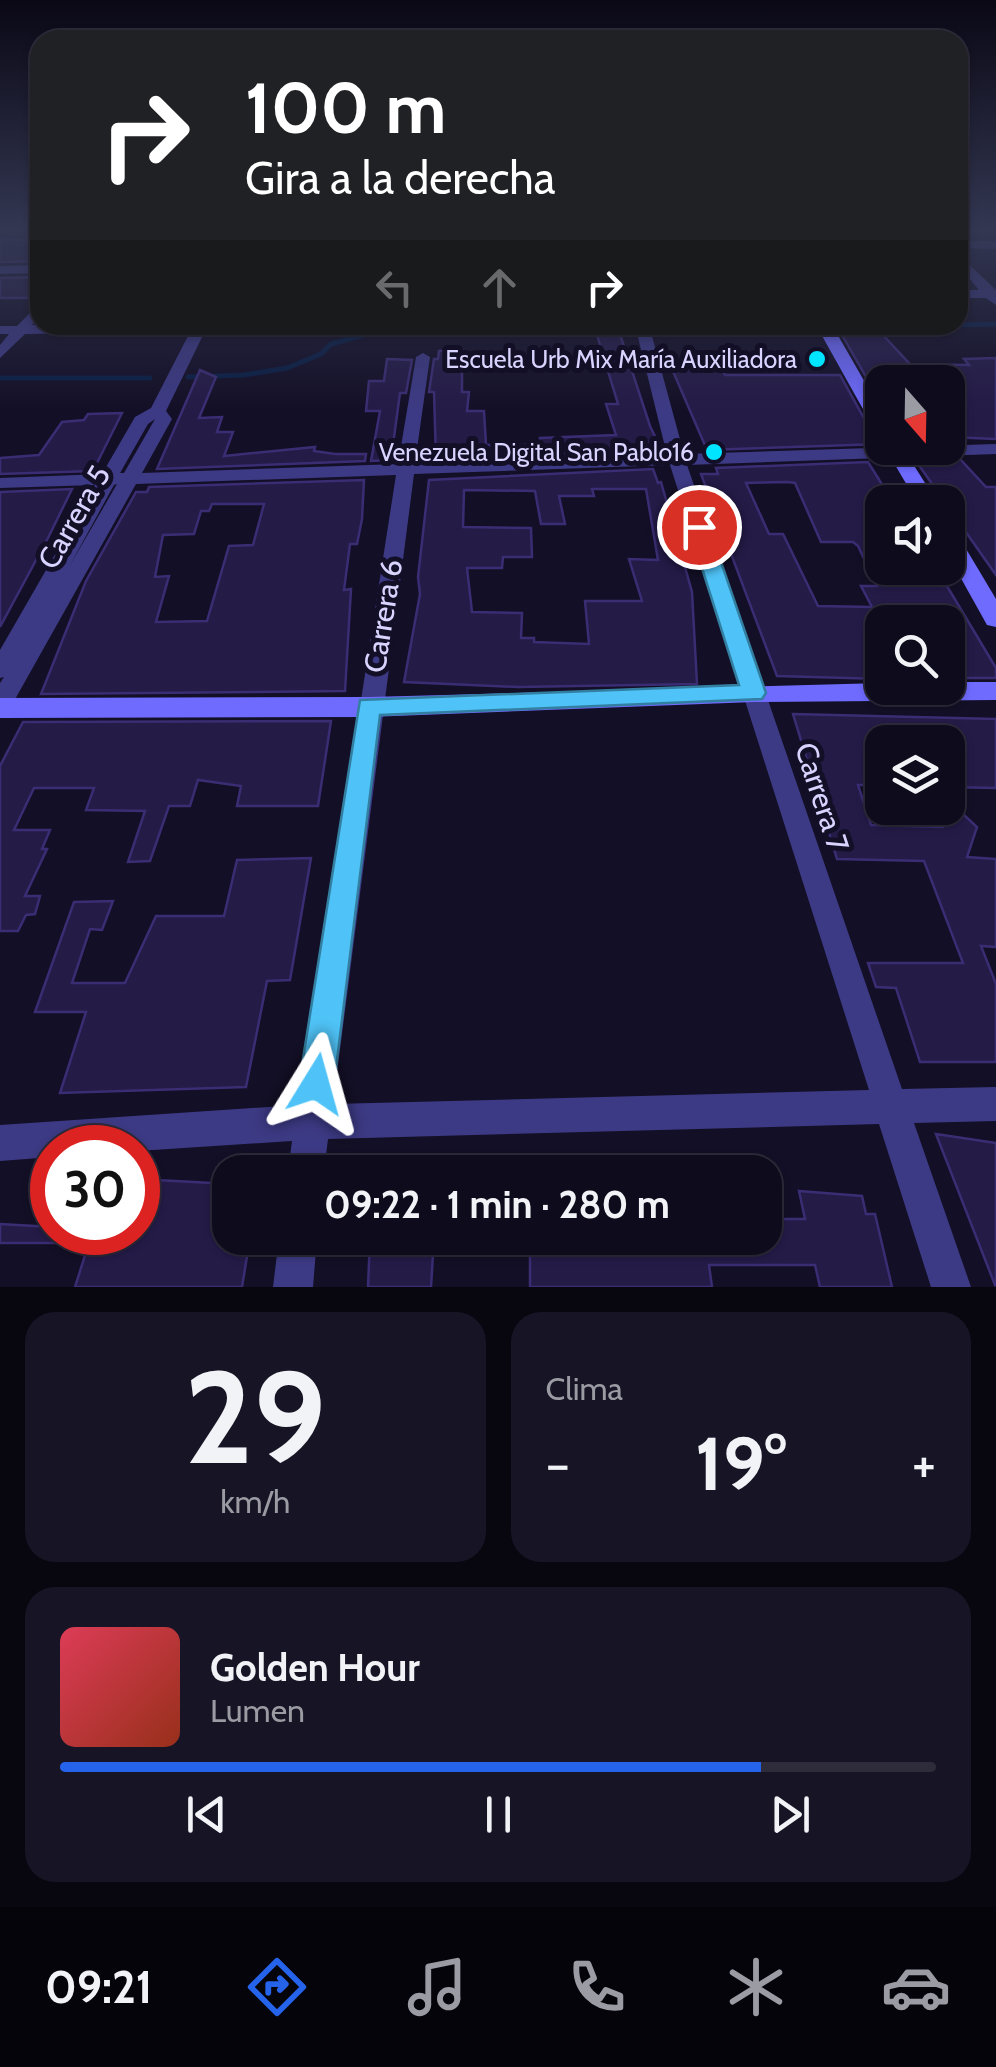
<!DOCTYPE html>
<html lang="es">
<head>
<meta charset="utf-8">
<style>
	:root { --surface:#0e0b1c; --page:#171425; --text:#f1f3f6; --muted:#9b9ba3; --line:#2e2b3b; --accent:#2563eb }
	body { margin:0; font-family:Cabin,sans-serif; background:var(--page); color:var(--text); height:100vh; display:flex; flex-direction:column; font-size:38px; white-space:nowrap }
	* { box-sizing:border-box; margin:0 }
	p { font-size:32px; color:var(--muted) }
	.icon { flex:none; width:55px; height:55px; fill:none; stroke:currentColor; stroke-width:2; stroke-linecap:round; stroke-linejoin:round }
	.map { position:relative; height:1287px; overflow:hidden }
	.panel { display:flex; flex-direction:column; gap:25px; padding:25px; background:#08060f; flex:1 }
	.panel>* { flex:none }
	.banner { position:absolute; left:30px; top:30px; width:938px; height:305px; border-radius:30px; box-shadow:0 2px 8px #0004,0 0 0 2px var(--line); background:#202124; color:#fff; overflow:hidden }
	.needle { width:65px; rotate:160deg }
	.controls { position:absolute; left:865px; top:365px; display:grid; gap:20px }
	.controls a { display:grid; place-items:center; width:100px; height:100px; border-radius:20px; background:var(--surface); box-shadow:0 2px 8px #0004,0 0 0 2px var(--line); font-size:50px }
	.speed { position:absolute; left:30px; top:1125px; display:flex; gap:20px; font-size:50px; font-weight:700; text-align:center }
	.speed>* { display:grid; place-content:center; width:130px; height:130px; border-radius:50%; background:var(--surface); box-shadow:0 2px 8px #0004,0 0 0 2px var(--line); line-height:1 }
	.speed .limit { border:15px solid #d22; background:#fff; color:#111 }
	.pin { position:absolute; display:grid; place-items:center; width:85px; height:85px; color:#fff; margin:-42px; border:5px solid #fff; border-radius:50%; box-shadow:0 2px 10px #0007 }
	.me { position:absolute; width:110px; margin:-55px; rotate:8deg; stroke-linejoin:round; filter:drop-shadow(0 0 8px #0008) }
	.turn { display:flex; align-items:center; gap:35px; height:210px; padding:0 50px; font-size:45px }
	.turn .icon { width:130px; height:130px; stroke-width:2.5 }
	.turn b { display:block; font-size:70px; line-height:85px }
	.lanes { display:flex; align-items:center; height:95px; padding:0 50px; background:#0003; justify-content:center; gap:50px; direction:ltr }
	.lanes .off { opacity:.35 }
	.big { font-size:75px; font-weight:700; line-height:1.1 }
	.panel .tile { flex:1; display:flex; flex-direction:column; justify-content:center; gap:15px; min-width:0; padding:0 35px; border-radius:30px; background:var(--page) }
	.panel .dial { align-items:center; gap:0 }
	.dial b { font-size:130px; line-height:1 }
	.song { display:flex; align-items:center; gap:30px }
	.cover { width:120px; height:120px; border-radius:15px; background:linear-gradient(135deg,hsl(350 70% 55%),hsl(10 70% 35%)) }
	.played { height:10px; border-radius:5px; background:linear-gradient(90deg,var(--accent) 80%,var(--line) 80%) }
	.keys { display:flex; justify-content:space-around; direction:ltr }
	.heat { display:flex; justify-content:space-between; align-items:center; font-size:55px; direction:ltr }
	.panel .tiles { flex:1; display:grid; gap:25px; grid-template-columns:1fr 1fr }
	.tile:last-child { grid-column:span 2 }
	.trip { position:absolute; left:212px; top:1155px; width:570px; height:100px; border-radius:30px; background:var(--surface); box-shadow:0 2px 8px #0004,0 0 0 2px var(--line); font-weight:700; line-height:100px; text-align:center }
	.menu { display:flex; height:160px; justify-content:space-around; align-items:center; background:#06040b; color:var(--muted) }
	.menu .icon { width:70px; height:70px }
	.menu .on { color:var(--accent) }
	.menu b { font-size:45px; color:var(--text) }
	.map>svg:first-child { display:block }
</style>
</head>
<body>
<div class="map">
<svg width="996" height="1287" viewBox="0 0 996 1287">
	<rect width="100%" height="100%" fill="#130f26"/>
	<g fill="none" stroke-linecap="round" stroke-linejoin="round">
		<!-- stream -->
		<path stroke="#0a1f44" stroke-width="5" d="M953,325L996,324
			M188,377L244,375L287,368L321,354L331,344L400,325
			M0,378H150"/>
	</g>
	<!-- building -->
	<path fill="#241b47" stroke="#3b2d73" stroke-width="2.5" fill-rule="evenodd" d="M0,239L40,241V261L0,262Z
		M40,277V289L34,298H0V278Z
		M594,325H617L650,426L662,451L436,459L434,392H429L434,359H438L439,351L462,350V392H469L467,411H484L486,445L540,444V438L616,435L606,404H618Z
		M841,333H881L910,364L969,365L964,359L996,358V439L948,437V382H882V405Z
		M387,359L412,360L406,393H400L391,460L371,461L380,411H366L369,381H384Z
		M720,364L725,375H840L870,429L882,436V444L707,450L672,369H677L675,365Z
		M200,370L216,377L199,418L222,417L217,432H233L224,456L315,447L314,451L335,454H366L365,461L157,469Z
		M122,413L93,471L0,474V458L39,455L62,422L84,420L88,414Z
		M948,459H960L986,487H996V575L916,461Z
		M868,462L893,502H882V569H932L941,586H947L996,668V678H948V622H882V679L777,676L701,474H718L716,468ZM788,482L795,483L821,542H853L858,546L877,586H861L872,607L818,606L783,534H769L746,483Z
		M653,469L658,483L661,482L692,592L697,684L518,687L404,682L420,594L418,577L429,480ZM592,489H646L658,560L629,559L642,601H585L589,644L534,642V638H521L522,613L472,612L467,568H502L503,557H532L531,528L463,527L464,490L535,491L541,524H565L559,496H594Z
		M364,480L362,519L357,544H350L344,590L351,589L345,691L41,694L86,581L136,492H147L149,487ZM212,504H264L253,545L229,546L207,621L156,622L169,576L155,577L163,535L194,534L201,511H209Z
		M72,489L48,538L0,627V492Z
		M793,714L996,719V788L948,787V742H882V765H872L879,785H858L871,825L943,827L962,813L977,827L967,857L996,859V947L981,946L996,984V1062H920L896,988L876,987L868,963H963L924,861L837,859Z
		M331,721L318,806H237L241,786L198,780L190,806H169L150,861L128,862L145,811L86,810L94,788H34L14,830H50L42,849H47L25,896H40L35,914L26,915L18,931H0V766L23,722Z
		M311,858L290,980L267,981L246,1087L60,1093L86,1012H35L74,902L113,901L102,930L90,929L72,983H125L156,916H224L237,860Z
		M936,1134L996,1143V1284L995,1285Z
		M138,1179L230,1184V1238H250L242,1287H75L87,1249L55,1243H0V1224L52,1227V1232H138Z
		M799,1191L862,1196L866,1214H875L892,1287H820L815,1265H709L712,1287H530V1238H765V1219H805Z
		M370,1238H434L431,1287H368Z"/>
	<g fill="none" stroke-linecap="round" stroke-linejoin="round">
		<!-- street -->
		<path fill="#3d3a85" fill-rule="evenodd" d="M996,241V249L958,248V241Z
			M958,254L996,290V305L986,298H958V290H979L958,265Z
			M40,265V273L0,274V266Z
			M40,303V316L32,325H208L166,411L172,419L142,473L398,464L416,357L423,353L430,357L415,463L667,455L635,325H649L684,454L996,444V454L687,465L902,1089L996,1087V1121L914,1123L971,1287H931L879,1124L328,1139L324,1172H288L292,1141L138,1151V1148H52V1157L0,1161V1125L298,1105L396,475L136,484L9,710L0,713V683L4,677L0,678V650L95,485L0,488V478L102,474L135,417L151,408L190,332L25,334L0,358V345L9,334H0V326H17ZM155,419L124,473H120L148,424ZM670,465L869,1090L333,1104L414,474ZM117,484L69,567L114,485Z
			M279,1238H317L313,1287H273Z"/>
		<!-- secondary -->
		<path fill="#6f6bff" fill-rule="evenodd" d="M816,325H832L882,412V432L873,427Z
			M885,448H903L937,502H917Z
			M948,530L956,532L996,599V627L987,625L948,555Z
			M948,682H996V700L754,702L369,717L0,718V698L369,697L882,683V688H948Z"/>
	</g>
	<!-- sky -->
	<linearGradient id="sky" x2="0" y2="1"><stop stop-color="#0a0815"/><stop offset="0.56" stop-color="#333752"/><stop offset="1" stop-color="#333752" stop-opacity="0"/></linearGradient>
	<rect width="996" height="411" fill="url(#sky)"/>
	<!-- route -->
	<path fill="#4fc3f7" stroke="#337fa1" stroke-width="2.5" d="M699,521L709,527L766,693L762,699L380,715L334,1084L329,1096L316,1101L304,1096L299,1084L360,700L739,685L689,527Z"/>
	<!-- markers -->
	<g fill="#00e5ff" stroke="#130f26" stroke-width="4">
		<circle cx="817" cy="359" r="10"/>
		<circle cx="714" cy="452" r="10"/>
	</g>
	<g text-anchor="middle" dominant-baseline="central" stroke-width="10" stroke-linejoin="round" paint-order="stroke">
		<!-- far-poi labels -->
		<g font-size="25" fill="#d9d4ff" stroke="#130f26" text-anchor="end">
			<text x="797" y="359">Escuela Urb Mix María Auxiliadora</text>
			<text x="694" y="452">Venezuela Digital San Pablo16</text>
		</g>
		<!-- street labels -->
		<g font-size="30" fill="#d9d4ff" stroke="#130f26">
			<text transform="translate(74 517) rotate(-60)">Carrera 5</text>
			<text transform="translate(383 616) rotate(-81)">Carrera 6</text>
			<text transform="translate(822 797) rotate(72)">Carrera 7</text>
		</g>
	</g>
</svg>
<div class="controls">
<a><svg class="needle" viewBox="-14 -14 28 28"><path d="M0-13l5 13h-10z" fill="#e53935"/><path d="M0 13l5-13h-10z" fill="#9b9ba3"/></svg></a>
<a><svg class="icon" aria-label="sound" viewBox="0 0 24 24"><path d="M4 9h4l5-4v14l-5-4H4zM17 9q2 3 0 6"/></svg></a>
<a><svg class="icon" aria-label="search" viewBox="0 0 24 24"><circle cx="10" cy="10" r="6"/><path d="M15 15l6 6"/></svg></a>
<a><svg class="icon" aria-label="layers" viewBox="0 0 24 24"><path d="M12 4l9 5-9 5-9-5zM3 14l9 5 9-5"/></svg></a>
</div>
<div class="speed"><div class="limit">30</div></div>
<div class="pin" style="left:699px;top:527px;background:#d93025"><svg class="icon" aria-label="arrive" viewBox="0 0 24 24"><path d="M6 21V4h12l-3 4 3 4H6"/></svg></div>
<svg class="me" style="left:316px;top:1084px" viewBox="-20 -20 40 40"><path d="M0-17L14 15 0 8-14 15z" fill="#4fc3f7" stroke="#fff" stroke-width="4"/></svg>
<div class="trip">09:22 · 1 min · 280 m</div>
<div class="banner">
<div class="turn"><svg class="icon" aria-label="right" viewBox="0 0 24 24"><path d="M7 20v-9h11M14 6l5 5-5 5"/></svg><div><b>100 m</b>Gira a la derecha</div></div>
<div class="lanes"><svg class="icon off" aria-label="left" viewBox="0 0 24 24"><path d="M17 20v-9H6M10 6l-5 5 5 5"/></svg><svg class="icon off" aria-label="ahead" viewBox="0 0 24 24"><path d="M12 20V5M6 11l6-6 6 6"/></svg><svg class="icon" aria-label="right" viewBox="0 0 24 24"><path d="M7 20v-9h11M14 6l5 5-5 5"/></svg></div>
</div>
</div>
<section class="panel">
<div class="tiles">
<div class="tile dial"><b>29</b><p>km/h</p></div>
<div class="tile"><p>Clima</p>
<div class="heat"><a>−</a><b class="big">19°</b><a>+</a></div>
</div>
<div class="tile">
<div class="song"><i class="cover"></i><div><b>Golden Hour</b><p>Lumen</p></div></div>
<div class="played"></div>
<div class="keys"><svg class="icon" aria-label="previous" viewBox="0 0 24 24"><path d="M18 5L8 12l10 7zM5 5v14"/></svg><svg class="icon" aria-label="pause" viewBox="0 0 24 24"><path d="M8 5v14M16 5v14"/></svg><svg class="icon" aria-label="next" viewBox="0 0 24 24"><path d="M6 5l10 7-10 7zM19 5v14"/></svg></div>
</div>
</div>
</section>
<nav class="menu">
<b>09:21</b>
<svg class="icon on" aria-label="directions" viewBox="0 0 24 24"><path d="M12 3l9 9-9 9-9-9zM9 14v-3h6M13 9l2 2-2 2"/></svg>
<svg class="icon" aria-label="music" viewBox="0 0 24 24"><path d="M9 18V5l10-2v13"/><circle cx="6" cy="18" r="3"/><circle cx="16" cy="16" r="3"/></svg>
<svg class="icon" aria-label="phone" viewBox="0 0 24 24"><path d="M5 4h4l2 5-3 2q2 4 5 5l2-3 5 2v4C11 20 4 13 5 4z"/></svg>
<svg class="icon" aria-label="climate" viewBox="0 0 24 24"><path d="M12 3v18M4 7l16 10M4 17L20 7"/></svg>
<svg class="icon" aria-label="car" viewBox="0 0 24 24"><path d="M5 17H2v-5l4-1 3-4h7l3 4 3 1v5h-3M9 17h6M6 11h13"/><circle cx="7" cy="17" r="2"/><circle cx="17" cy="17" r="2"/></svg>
</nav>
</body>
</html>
